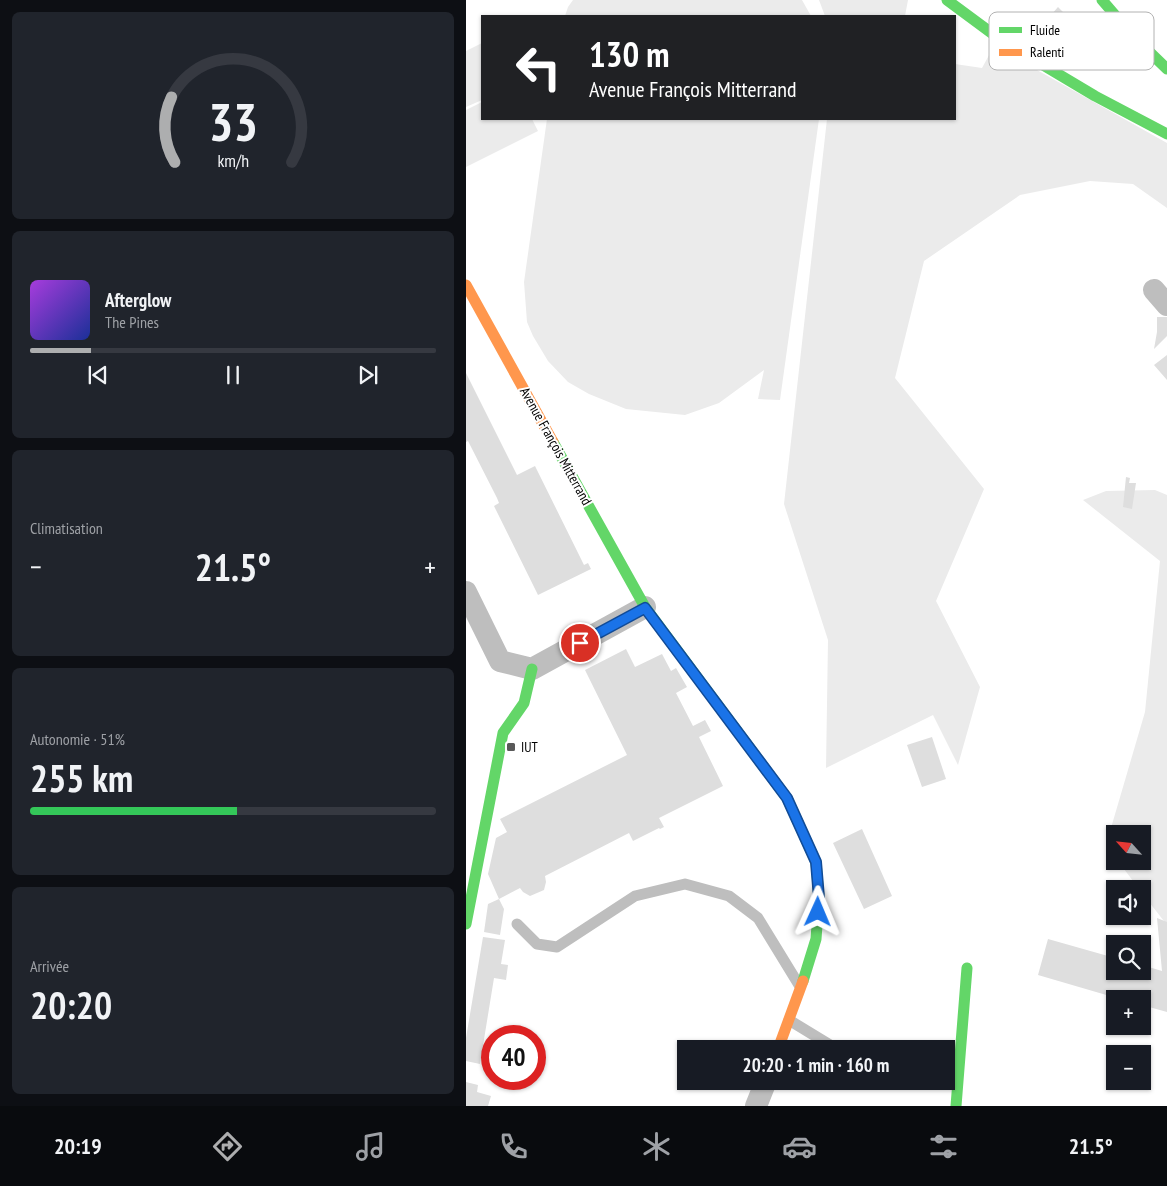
<!DOCTYPE html>
<html lang="fr">
<head>
<meta charset="utf-8">
<style>
	:root { --surface:#171b24; --page:#20242c; --text:#f1f3f6; --muted:#9ea1a6; --line:#363941; --accent:#adaeaf }
	body { margin:0; font-family:"PT Sans Narrow",sans-serif; background:var(--page); color:var(--text); height:100vh; display:flex; flex-direction:column; font-size:19px; white-space:nowrap }
	* { box-sizing:border-box; margin:0 }
	p { font-size:16px; color:var(--muted) }
	.icon { flex:none; width:28px; height:28px; fill:none; stroke:currentColor; stroke-width:2; stroke-linecap:round; stroke-linejoin:round }
	.map { position:relative; flex:1; overflow:hidden }
	.details { display:flex; flex-direction:column; gap:12px; padding:12px; background:#0d0f14; width:466px }
	.details>* { flex:none }
	.banner { position:absolute; left:15px; top:15px; width:475px; height:105px; border-radius:0px; box-shadow:0 1px 4px #0004; background:#202124; color:#fff; overflow:hidden }
	.needle { width:32px; rotate:297deg }
	.fabs { position:absolute; left:640px; top:825px; display:grid; gap:10px }
	.fabs a { display:grid; place-items:center; width:45px; height:45px; border-radius:0px; background:var(--surface); box-shadow:0 1px 4px #0004; font-size:25px }
	.speed { position:absolute; left:15px; top:1025px; display:flex; gap:10px; font-size:25px; font-weight:700; text-align:center }
	.speed>* { display:grid; place-content:center; width:65px; height:65px; border-radius:50%; background:var(--surface); box-shadow:0 1px 4px #0004; line-height:1 }
	.speed .limit { border:8px solid #d22; background:#fff; color:#111 }
	.pin { position:absolute; display:grid; place-items:center; width:42px; height:42px; color:#fff; margin:-21px; border:2px solid #fff; border-radius:50%; box-shadow:0 1px 5px #0007 }
	.me { position:absolute; width:55px; margin:-28px; rotate:1deg; stroke-linejoin:round; filter:drop-shadow(0 0 4px #0008) }
	.turn { display:flex; align-items:center; gap:18px; height:105px; padding:0 25px; font-size:22px }
	.turn .icon { width:65px; height:65px; stroke-width:2.5 }
	.turn b { display:block; font-size:35px; line-height:42px }
	.big { font-size:38px; font-weight:700; line-height:1.1 }
	.details .tile { flex:1; display:flex; flex-direction:column; justify-content:center; gap:8px; min-width:0; padding:0 18px; border-radius:8px; background:var(--page) }
	.details .dial { align-items:center; gap:0 }
	.dial svg { height:130px; overflow:visible; fill:none; stroke:var(--line); stroke-width:7; stroke-linecap:round; text-anchor:middle }
	.dial text { fill:var(--text); stroke:none }
	.song { display:flex; align-items:center; gap:15px }
	.cover { width:60px; height:60px; border-radius:8px; background:linear-gradient(135deg,hsl(280 70% 55%),hsl(230 70% 35%)) }
	.played { height:5px; border-radius:2px; background:linear-gradient(90deg,var(--accent) 15%,var(--line) 15%) }
	.keys { display:flex; justify-content:space-around; direction:ltr }
	.heat { display:flex; justify-content:space-between; align-items:center; font-size:28px; direction:ltr }
	.charge { height:8px; border-radius:4px; background:linear-gradient(90deg,#34c759 51%,var(--line) 0) }
	.trip { position:absolute; left:211px; top:1040px; width:278px; height:50px; border-radius:0px; background:var(--surface); box-shadow:0 1px 4px #0004; font-weight:700; line-height:50px; text-align:center }
	.menu { display:flex; height:80px; justify-content:space-around; align-items:center; background:#090b0e; color:var(--muted) }
	.menu .icon { width:35px; height:35px }
	.menu .on { color:var(--accent) }
	.menu b { font-size:22px; color:var(--text) }
	main { display:flex; flex:1; min-height:0 }
	.map>svg:first-child { display:block }
</style>
</head>
<body>
<main>
<section class="details">
<div class="tile dial"><svg viewBox="0 0 100 80">
<path d="M14 69A42 42 0 1 1 86 69"/>
<path d="M14 69A42 42 0 0 1 12 29" stroke="#adaeaf"/>
<text x="50" y="56" font-size="32" font-weight="700">33</text>
<text x="50" y="72" font-size="11">km/h</text>
</svg></div>
<div class="tile">
<div class="song"><i class="cover"></i><div><b>Afterglow</b><p>The Pines</p></div></div>
<div class="played"></div>
<div class="keys"><svg class="icon" aria-label="previous" viewBox="0 0 24 24"><path d="M18 5L8 12l10 7zM5 5v14"/></svg><svg class="icon" aria-label="pause" viewBox="0 0 24 24"><path d="M8 5v14M16 5v14"/></svg><svg class="icon" aria-label="next" viewBox="0 0 24 24"><path d="M6 5l10 7-10 7zM19 5v14"/></svg></div>
</div>
<div class="tile"><p>Climatisation</p>
<div class="heat"><a>−</a><b class="big">21.5°</b><a>+</a></div>
</div>
<div class="tile"><p>Autonomie · 51%</p><b class="big">255 km</b><div class="charge"></div></div>
<div class="tile"><p>Arrivée</p><b class="big">20:20</b></div>
</section>
<div class="map">
<svg width="701" height="1106" viewBox="0 0 701 1106">
	<rect width="100%" height="100%" fill="#fff"/>
	<!-- green -->
	<path fill="#ebebeb" d="M107,0H336L345,16H99L102,7Z
		M353,0H442L439,16H359Z
		M16,43V100L0,107V51Z
		M528,46L701,143V208L667,184L624,181L554,195L458,261L429,378L518,489L470,601L514,687L492,765L467,715L360,768L362,640L318,504L361,119H489V64L516,68Z
		M16,102V119H66L72,131L0,167V110Z
		M81,119H353L314,400L292,399L298,370L253,403L219,415L160,409L123,394L102,382L82,361L67,336L61,322L58,282Z
		M689,490L701,495V925L676,893V889H673L652,861H676V834H649V856L640,845L679,712L694,561L617,500L640,491Z"/>
	<!-- building -->
	<path fill="#dedede" d="M592,7L603,18L607,14L630,37L615,53L588,26L585,30L578,23Z
		M691,317H701V336L688,349L691,332Z
		M701,355V380L688,365Z
		M0,373L51,475L69,466L118,565L122,563L125,569L72,595L28,506L33,503L31,498L2,441L0,442Z
		M660,477L664,478L663,483H670L666,509L657,507Z
		M160,649L169,667L196,654L205,671L210,668L221,687L210,693L227,726L239,720L245,731L233,737L257,786L193,818L198,827L194,829L193,828L167,841L163,833L79,876L80,882L78,890L64,896L57,892L54,888L33,899L22,874L30,838L41,832L34,819L161,755L119,670Z
		M466,737L480,779L456,787L441,745Z
		M396,829L426,896L398,909L367,843Z
		M33,899L38,909L34,935L18,932L22,904Z
		M691,918L701,922V1012L676,1005V999H654L572,975L582,939L649,958V971H676V965L696,971Z
		M17,937L39,940L35,964L42,965L40,980L28,978L14,1064L0,1061V1038Z
		M0,1082L12,1085L11,1092L25,1096L22,1106H0Z"/>
	<g fill="none" stroke-linecap="round" stroke-linejoin="round">
		<!-- lane -->
		<path stroke="#bebebe" stroke-width="11" d="M51,924L71,944L91,947L169,896L219,884L263,896L292,918L333,985
			M323,1020L364,1045"/>
		<!-- street -->
		<path stroke="#bebebe" stroke-width="22" d="M688,290L701,305
			M0,592L34,661L66,669L179,607
			M290,1106L300,1081"/>
		<!-- fast -->
		<path stroke="#63d668" stroke-width="11" d="M481,0L535,40L629,96L701,134
			M636,0L667,36L701,69
			M87,442L179,607L321,798L350,862L353,898L350,939L337,981
			M0,924L37,733L58,703L66,669
			M490,1106L501,968"/>
		<!-- slow -->
		<path stroke="#ff974d" stroke-width="11" d="M0,285L87,442
			M312,1049L337,981"/>
	</g>
	<g fill="none" stroke-linecap="round" stroke-linejoin="round">
		<!-- route casing -->
		<g stroke="#114b97" stroke-width="12">
			<path id="route" d="M114,643L179,608L321,798L350,862L353,898L352,912"/>
		</g>
		<!-- route -->
		<use href="#route" stroke="#1a73e8" stroke-width="9"/>
	</g>
	<!-- markers -->
	<rect fill="#595959" stroke="#fff" stroke-width="2" x="40" y="742" width="10" height="10" rx="2.5"/>
	<g text-anchor="middle" dominant-baseline="central" stroke-width="4" stroke-linejoin="round" paint-order="stroke">
		<!-- street labels -->
		<g font-size="14" fill="#000" stroke="#fff">
			<text transform="translate(90 446) rotate(61)">Avenue François Mitterrand</text>
		</g>
		<!-- poi labels -->
		<g font-size="14" fill="#000" stroke="#fff" text-anchor="start">
			<text x="55" y="747">IUT</text>
		</g>
	</g>
	<!-- legend -->
	<rect x="523" y="12" width="165" height="58" rx="8" fill="#fff" stroke="#b2b2b2" stroke-width="1"/>
	<rect x="533" y="27" width="23" height="6" fill="#63d668"/>
	<rect x="533" y="49" width="23" height="7" fill="#ff974d"/>
	<g font-size="14" fill="#000">
		<text x="564" y="35">Fluide</text>
		<text x="564" y="57">Ralenti</text>
	</g>
</svg>
<div class="fabs">
<a><svg class="needle" viewBox="-14 -14 28 28"><path d="M0-13l5 13h-10z" fill="#e53935"/><path d="M0 13l5-13h-10z" fill="#9ea1a6"/></svg></a>
<a><svg class="icon" aria-label="sound" viewBox="0 0 24 24"><path d="M4 9h4l5-4v14l-5-4H4zM17 9q2 3 0 6"/></svg></a>
<a><svg class="icon" aria-label="search" viewBox="0 0 24 24"><circle cx="10" cy="10" r="6"/><path d="M15 15l6 6"/></svg></a>
<a>+</a>
<a>−</a>
</div>
<div class="speed"><div class="limit">40</div></div>
<div class="pin" style="left:114px;top:643px;background:#d93025"><svg class="icon" aria-label="arrive" viewBox="0 0 24 24"><path d="M6 21V4h12l-3 4 3 4H6"/></svg></div>
<svg class="me" style="left:352px;top:912px" viewBox="-20 -20 40 40"><path d="M0-17L14 15 0 8-14 15z" fill="#1a73e8" stroke="#fff" stroke-width="4"/></svg>
<div class="trip">20:20 · 1 min · 160 m</div>
<div class="banner">
<div class="turn"><svg class="icon" aria-label="left" viewBox="0 0 24 24"><path d="M17 20v-9H6M10 6l-5 5 5 5"/></svg><div><b>130 m</b>Avenue François Mitterrand</div></div>
</div>
</div>
</main>
<nav class="menu">
<b>20:19</b>
<svg class="icon on" aria-label="directions" viewBox="0 0 24 24"><path d="M12 3l9 9-9 9-9-9zM9 14v-3h6M13 9l2 2-2 2"/></svg>
<svg class="icon" aria-label="music" viewBox="0 0 24 24"><path d="M9 18V5l10-2v13"/><circle cx="6" cy="18" r="3"/><circle cx="16" cy="16" r="3"/></svg>
<svg class="icon" aria-label="phone" viewBox="0 0 24 24"><path d="M5 4h4l2 5-3 2q2 4 5 5l2-3 5 2v4C11 20 4 13 5 4z"/></svg>
<svg class="icon" aria-label="climate" viewBox="0 0 24 24"><path d="M12 3v18M4 7l16 10M4 17L20 7"/></svg>
<svg class="icon" aria-label="car" viewBox="0 0 24 24"><path d="M5 17H2v-5l4-1 3-4h7l3 4 3 1v5h-3M9 17h6M6 11h13"/><circle cx="7" cy="17" r="2"/><circle cx="17" cy="17" r="2"/></svg>
<svg class="icon" aria-label="filters" viewBox="0 0 24 24"><path d="M4 7h16M4 17h16"/><circle cx="9" cy="7" r="2"/><circle cx="15" cy="17" r="2"/></svg>
<b>21.5°</b>
</nav>
</body>
</html>
